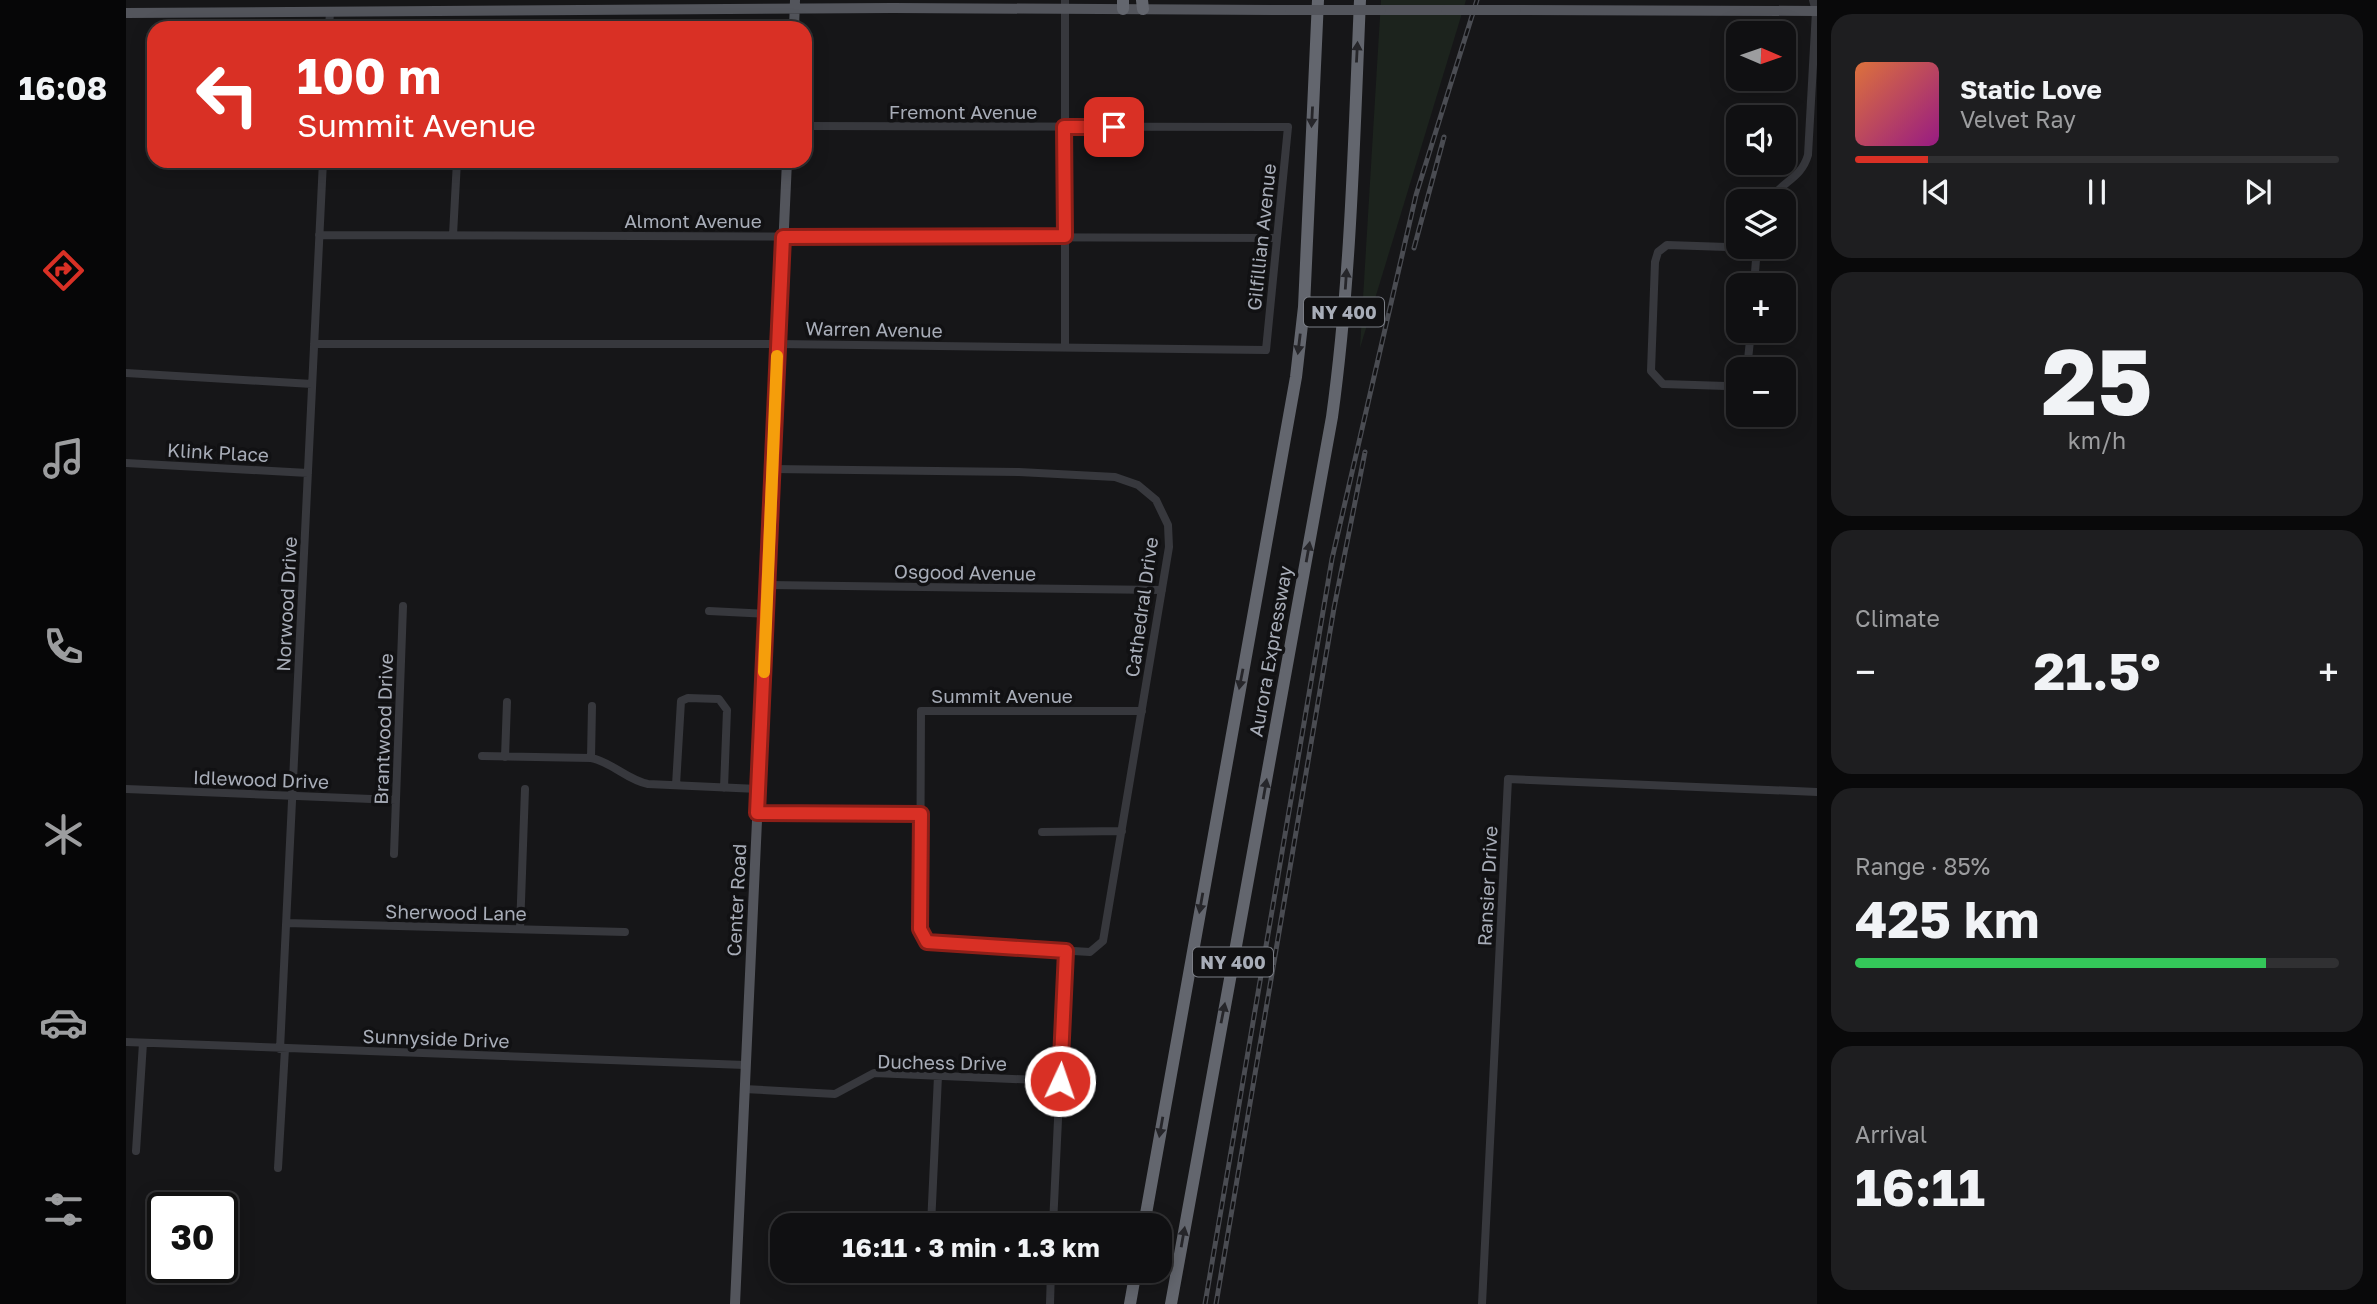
<!DOCTYPE html>
<html lang="en">
<head>
<meta charset="utf-8">
<style>
	:root { --surface:#101012; --page:#1e1e20; --text:#f1f3f6; --muted:#9c9d9f; --line:#303032; --accent:#d93025 }
	body { margin:0; font-family:"Golos Text",sans-serif; background:var(--page); color:var(--text); height:100vh; display:flex; flex-direction:column; font-size:26px; white-space:nowrap }
	* { box-sizing:border-box; margin:0 }
	p { font-size:23px; color:var(--muted) }
	.icon { flex:none; width:38px; height:38px; fill:none; stroke:currentColor; stroke-width:2; stroke-linecap:round; stroke-linejoin:round }
	.map { position:relative; flex:1; overflow:hidden }
	.details { display:flex; flex-direction:column; gap:14px; padding:14px; background:#09090a; width:560px }
	.details>* { flex:none }
	.top-card { position:absolute; left:21px; top:21px; width:665px; height:147px; border-radius:21px; box-shadow:0 4px 18px #0003,0 0 0 2px var(--line); background:#d93025; color:#fff; overflow:hidden }
	.needle { width:46px; rotate:92deg }
	.tools { position:absolute; left:1600px; top:21px; display:grid; gap:14px }
	.tools a { display:grid; place-items:center; width:70px; height:70px; border-radius:14px; background:var(--surface); box-shadow:0 4px 18px #0003,0 0 0 2px var(--line); font-size:35px }
	.speed { position:absolute; left:21px; top:1192px; display:flex; gap:14px; font-size:35px; font-weight:700; text-align:center }
	.speed>* { display:grid; place-content:center; width:91px; height:91px; border-radius:50%; background:var(--surface); box-shadow:0 4px 18px #0003,0 0 0 2px var(--line); line-height:1 }
	.speed .limit { border:4px solid #111; border-radius:10px; background:#fff; color:#111 }
	.pin { position:absolute; display:grid; place-items:center; width:60px; height:60px; color:#fff; margin:-30px; border-radius:14px; box-shadow:0 4px 10px #0006 }
	.me { position:absolute; width:77px; margin:-38px; rotate:3deg; stroke-linejoin:round; filter:drop-shadow(0 0 5px #0008) }
	.turn { display:flex; align-items:center; gap:24px; height:147px; padding:0 35px; font-size:32px }
	.turn .icon { width:91px; height:91px; stroke-width:2.5 }
	.turn b { display:block; font-size:49px; line-height:60px }
	.big { font-size:52px; font-weight:700; line-height:1.1 }
	.details .card { flex:1; display:flex; flex-direction:column; justify-content:center; gap:10px; min-width:0; padding:0 24px; border-radius:21px; background:var(--page) }
	.details .dial { align-items:center; gap:0 }
	.dial b { font-size:91px; line-height:1 }
	.song { display:flex; align-items:center; gap:21px }
	.cover { width:84px; height:84px; border-radius:10px; background:linear-gradient(135deg,hsl(20 70% 55%),hsl(310 70% 35%)) }
	.played { height:7px; border-radius:4px; background:linear-gradient(90deg,var(--accent) 15%,var(--line) 15%) }
	.keys { display:flex; justify-content:space-around; direction:ltr }
	.heat { display:flex; justify-content:space-between; align-items:center; font-size:38px; direction:ltr }
	.charge { height:10px; border-radius:5px; background:linear-gradient(90deg,#34c759 85%,var(--line) 0) }
	.trip { position:absolute; left:644px; top:1213px; width:402px; height:70px; border-radius:21px; background:var(--surface); box-shadow:0 4px 18px #0003,0 0 0 2px var(--line); font-weight:700; line-height:70px; text-align:center }
	main { display:flex; flex:1; min-height:0 }
	.menu { display:flex; flex-direction:column; width:126px; justify-content:space-around; align-items:center; background:#060607; color:var(--muted) }
	.menu .icon { width:49px; height:49px }
	.menu .current { color:var(--accent) }
	.menu b { font-size:32px; color:var(--text) }
	.map>svg:first-child { display:block }
</style>
</head>
<body>
<main>
<nav class="menu">
<b>16:08</b>
<svg class="icon current" aria-label="directions" viewBox="0 0 24 24"><path d="M12 3l9 9-9 9-9-9zM9 14v-3h6M13 9l2 2-2 2"/></svg>
<svg class="icon" aria-label="music" viewBox="0 0 24 24"><path d="M9 18V5l10-2v13"/><circle cx="6" cy="18" r="3"/><circle cx="16" cy="16" r="3"/></svg>
<svg class="icon" aria-label="phone" viewBox="0 0 24 24"><path d="M5 4h4l2 5-3 2q2 4 5 5l2-3 5 2v4C11 20 4 13 5 4z"/></svg>
<svg class="icon" aria-label="climate" viewBox="0 0 24 24"><path d="M12 3v18M4 7l16 10M4 17L20 7"/></svg>
<svg class="icon" aria-label="car" viewBox="0 0 24 24"><path d="M5 17H2v-5l4-1 3-4h7l3 4 3 1v5h-3M9 17h6M6 11h13"/><circle cx="7" cy="17" r="2"/><circle cx="17" cy="17" r="2"/></svg>
<svg class="icon" aria-label="filters" viewBox="0 0 24 24"><path d="M4 7h16M4 17h16"/><circle cx="9" cy="7" r="2"/><circle cx="15" cy="17" r="2"/></svg>
</nav>
<div class="map">
<svg width="1691" height="1304" viewBox="0 0 1691 1304">
	<rect width="100%" height="100%" fill="#161618"/>
	<!-- green -->
	<path fill="#1c231d" d="M1255,0H1340L1234,348Z"/>
	<g fill="none" stroke-linecap="round" stroke-linejoin="round">
		<!-- minor -->
		<path stroke="#37383d" stroke-width="8" d="M203,28L204,11
			M1643,201C1656,181 1675,179 1682,155L1690,11L1687,0
			M193,235L1151,238
			M327,235L331,161
			M1628,285L1631,247
			M188,344H652L1140,350L1162,127L679,126
			M939,347V0
			M1621,369L1625,331
			M0,373L186,384
			M1612,383L1600,386L1537,384L1525,371L1529,262L1532,252L1541,245L1631,248
			M0,463L182,473
			M646,469L893,472L989,477L1012,485L1030,500L1042,525L1043,547L977,941L964,952L801,942L794,929L795,711H1016
			M642,585L1036,590
			M583,611L641,614
			M356,756L465,758C486,762 501,780 522,784L632,789
			M379,757L381,702
			M465,758L466,706
			M550,785L555,701L562,698L593,699L601,710L598,788
			M0,789L270,800
			M631,813L795,814
			M916,832L996,831
			M268,854L277,606
			M160,923L499,932
			M394,929L399,789
			M0,1042L619,1065
			M154,1049L197,161
			M618,1089L709,1094L748,1073L934,1081
			M10,1151L17,1043
			M152,1168L159,1049
			M805,1225L812,1076
			M927,1225L940,951
			M924,1304L925,1270
			M1356,1304L1382,779L1691,792"/>
		<!-- major -->
		<path stroke="#53555c" stroke-width="10" d="M1255,10H1320
			M1390,10L1691,11
			M0,13L767,8L1164,10
			M668,28L669,0
			M609,1304L661,161"/>
		<!-- highway -->
		<path stroke="#63666e" stroke-width="12" d="M1016,0L1017,9
			M997,9V0
			M1018,1225L1170,377L1178,307L1192,0
			M1004,1304L1010,1270
			M1045,1304L1206,417C1225,279 1228,139 1234,0"/>
		<!-- rail casing -->
		<g stroke="#4a4c52" stroke-width="5">
			<path id="rail" d="M1288,248L1318,137
				M1079,1304L1206,559L1290,195L1351,0
				M1090,1304L1208,608L1239,452"/>
		</g>
		<!-- rail -->
		<use href="#rail" stroke="#111113" stroke-width="2.5" stroke-dasharray="8" stroke-linecap="butt"/>
		<!-- major-bridge -->
		<path stroke="#53555c" stroke-width="10" d="M1164,10H1255
			M1320,10H1390"/>
	</g>
	<!-- one-way arrows -->
	<defs><path id="oneway-solid" d="M-6-.8H1V-3.2L6.5 0L1 3.2V.8H-6Z" transform="scale(1.75)"/></defs>
	<g fill="#26262a">
		<use href="#oneway-solid" transform="translate(1231 52) rotate(-87)"/>
		<use href="#oneway-solid" transform="translate(1186 117) rotate(93)"/>
		<use href="#oneway-solid" transform="translate(1220 279) rotate(-86)"/>
		<use href="#oneway-solid" transform="translate(1173 344) rotate(97)"/>
		<use href="#oneway-solid" transform="translate(1182 552) rotate(-80)"/>
		<use href="#oneway-solid" transform="translate(1115 679) rotate(101)"/>
		<use href="#oneway-solid" transform="translate(1139 789) rotate(-80)"/>
		<use href="#oneway-solid" transform="translate(1075 903) rotate(100)"/>
		<use href="#oneway-solid" transform="translate(1097 1013) rotate(-79)"/>
		<use href="#oneway-solid" transform="translate(1035 1127) rotate(100)"/>
		<use href="#oneway-solid" transform="translate(1057 1237) rotate(-80)"/>
	</g>
	<g fill="none" stroke-linecap="round" stroke-linejoin="round">
		<!-- route casing -->
		<g stroke="#8d1f18" stroke-width="18">
			<path id="route" d="M934,1081L940,951L801,942L794,929L795,814L631,813L657,237L939,236L938,127H988"/>
		</g>
		<!-- route -->
		<use href="#route" stroke="#d93025" stroke-width="12"/>
		<!-- slow -->
		<path stroke="#f59e0b" stroke-width="12" d="M638,672L651,356"/>
	</g>
	<g text-anchor="middle" dominant-baseline="central" stroke-width="7" stroke-linejoin="round" paint-order="stroke">
		<!-- shield labels -->
		<g fill="#111113" stroke="#7b7e86" stroke-width="2">
			<rect x="1178" y="297.5" width="80" height="29" rx="5"/>
			<rect x="1067" y="947.5" width="80" height="29" rx="5"/>
		</g>
		<g font-size="18" font-weight="bold" fill="#a8adb8">
			<text x="1218" y="312">NY 400</text>
			<text x="1107" y="962">NY 400</text>
		</g>
		<!-- street labels -->
		<g font-size="19" fill="#a8adb8" stroke="#111113">
			<text x="837" y="111">Fremont Avenue</text>
			<text x="567" y="220">Almont Avenue</text>
			<text transform="translate(1135 237) rotate(-84)">Gilfillian Avenue</text>
			<text transform="translate(748 329) rotate(1)">Warren Avenue</text>
			<text transform="translate(92 452) rotate(3)">Klink Place</text>
			<text transform="translate(839 572) rotate(1)">Osgood Avenue</text>
			<text transform="translate(160 604) rotate(-87)">Norwood Drive</text>
			<text transform="translate(1015 607) rotate(-82)">Cathedral Drive</text>
			<text transform="translate(1144 651) rotate(-80)">Aurora Expressway</text>
			<text x="876" y="695">Summit Avenue</text>
			<text transform="translate(257 729) rotate(-88)">Brantwood Drive</text>
			<text transform="translate(135 779) rotate(2)">Idlewood Drive</text>
			<text transform="translate(1361 886) rotate(-87)">Ransier Drive</text>
			<text transform="translate(610 900) rotate(-87)">Center Road</text>
			<text transform="translate(330 912) rotate(1)">Sherwood Lane</text>
			<text transform="translate(310 1038) rotate(2)">Sunnyside Drive</text>
			<text transform="translate(816 1062) rotate(1)">Duchess Drive</text>
		</g>
	</g>
</svg>
<div class="tools">
<a><svg class="needle" viewBox="-14 -14 28 28"><path d="M0-13l5 13h-10z" fill="#e53935"/><path d="M0 13l5-13h-10z" fill="#9c9d9f"/></svg></a>
<a><svg class="icon" aria-label="sound" viewBox="0 0 24 24"><path d="M4 9h4l5-4v14l-5-4H4zM17 9q2 3 0 6"/></svg></a>
<a><svg class="icon" aria-label="layers" viewBox="0 0 24 24"><path d="M12 4l9 5-9 5-9-5zM3 14l9 5 9-5"/></svg></a>
<a>+</a>
<a>−</a>
</div>
<div class="speed"><div class="limit">30</div></div>
<div class="pin" style="left:988px;top:127px;background:#d93025"><svg class="icon" aria-label="arrive" viewBox="0 0 24 24"><path d="M6 21V4h12l-3 4 3 4H6"/></svg></div>
<svg class="me" style="left:934px;top:1081px" viewBox="-20 -20 40 40"><circle r="17" fill="#d93025" stroke="#fff" stroke-width="3"/><path d="M0-11L8 9 0 5-8 9z" fill="#fff"/></svg>
<div class="trip">16:11 · 3 min · 1.3 km</div>
<div class="top-card">
<div class="turn"><svg class="icon" aria-label="left" viewBox="0 0 24 24"><path d="M17 20v-9H6M10 6l-5 5 5 5"/></svg><div><b>100 m</b>Summit Avenue</div></div>
</div>
</div>
<section class="details">
<div class="card">
<div class="song"><i class="cover"></i><div><b>Static Love</b><p>Velvet Ray</p></div></div>
<div class="played"></div>
<div class="keys"><svg class="icon" aria-label="previous" viewBox="0 0 24 24"><path d="M18 5L8 12l10 7zM5 5v14"/></svg><svg class="icon" aria-label="pause" viewBox="0 0 24 24"><path d="M8 5v14M16 5v14"/></svg><svg class="icon" aria-label="next" viewBox="0 0 24 24"><path d="M6 5l10 7-10 7zM19 5v14"/></svg></div>
</div>
<div class="card dial"><b>25</b><p>km/h</p></div>
<div class="card"><p>Climate</p>
<div class="heat"><a>−</a><b class="big">21.5°</b><a>+</a></div>
</div>
<div class="card"><p>Range · 85%</p><b class="big">425 km</b><div class="charge"></div></div>
<div class="card"><p>Arrival</p><b class="big">16:11</b></div>
</section>
</main>
</body>
</html>
